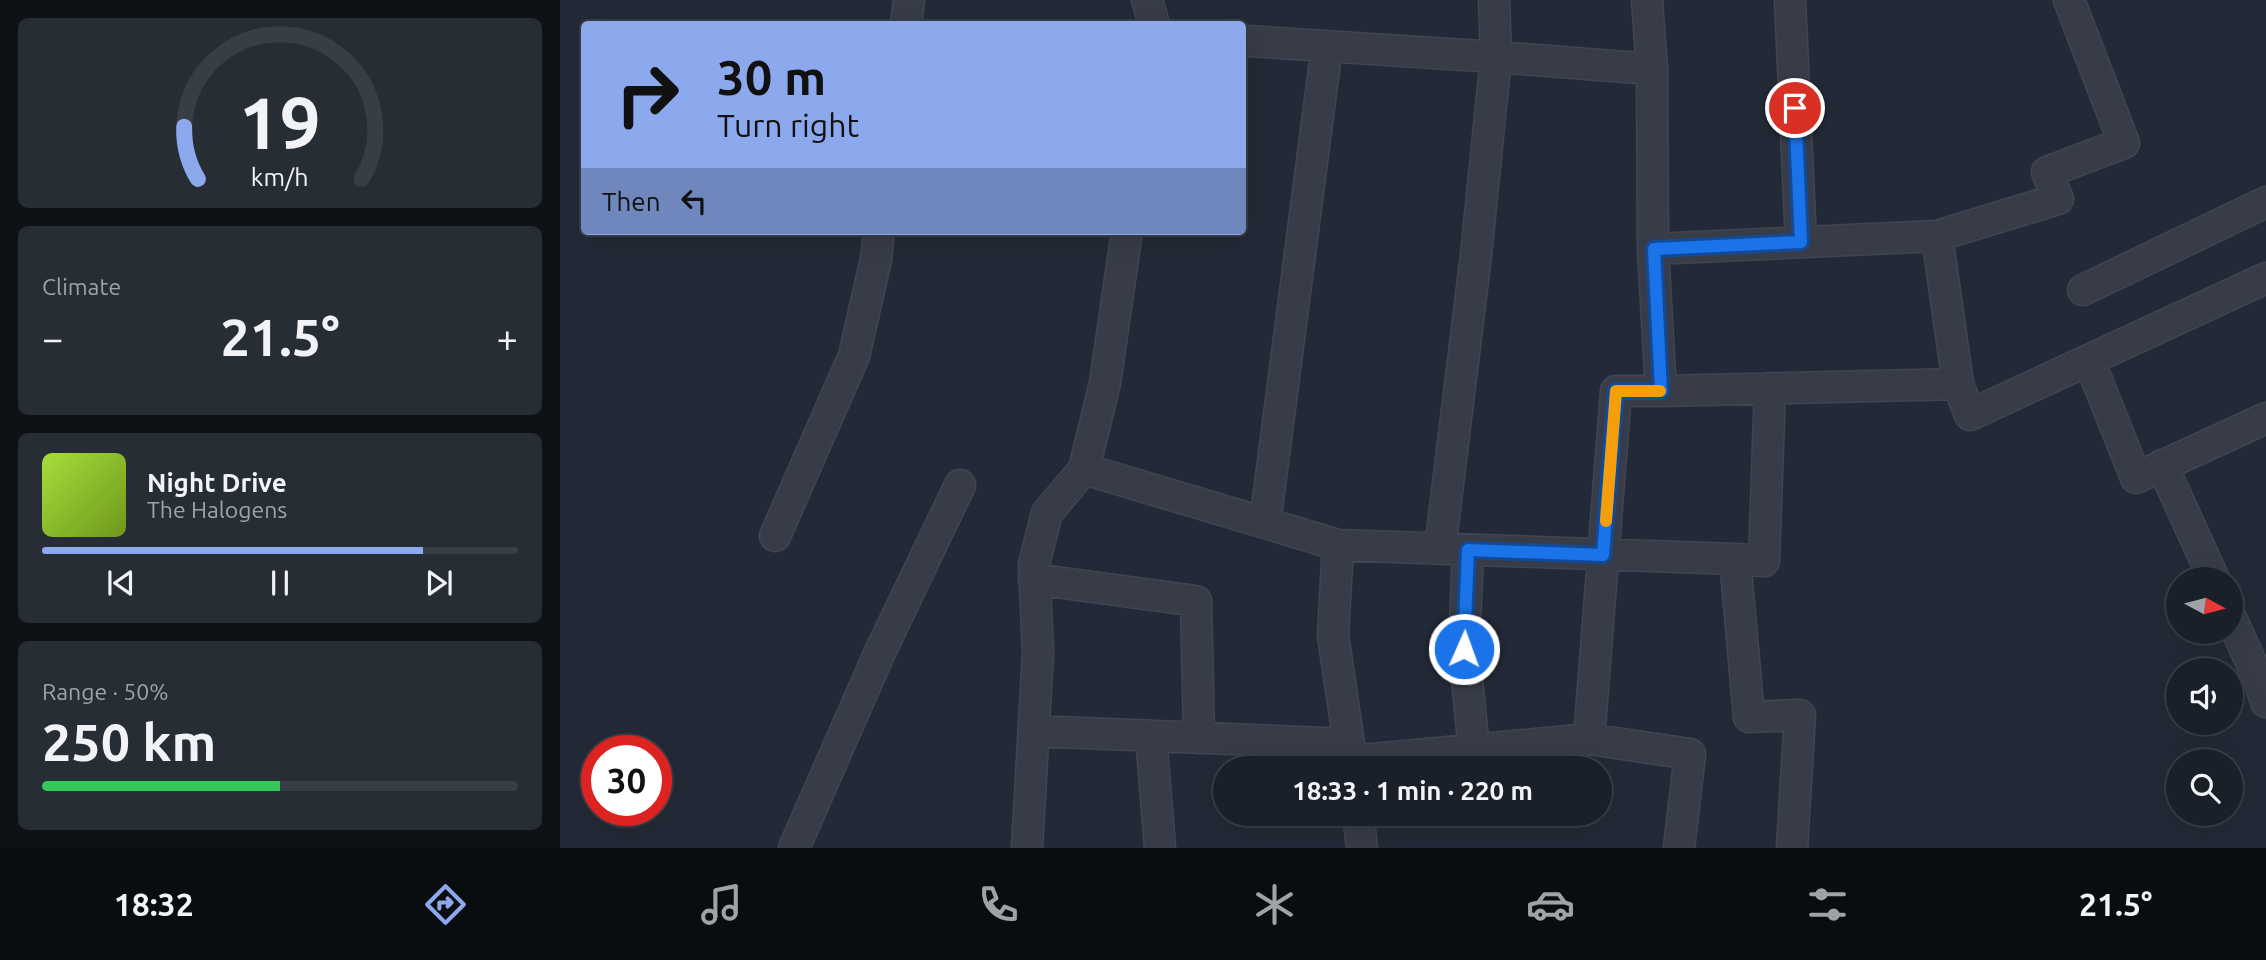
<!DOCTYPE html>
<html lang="en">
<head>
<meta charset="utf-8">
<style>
	:root { --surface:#1a2029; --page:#272d35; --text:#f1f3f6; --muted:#9fa3a8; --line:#383e46; --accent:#8da9ed }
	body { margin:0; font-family:Ubuntu,sans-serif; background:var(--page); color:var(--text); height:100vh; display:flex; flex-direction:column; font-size:26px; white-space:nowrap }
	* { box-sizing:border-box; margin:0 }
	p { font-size:23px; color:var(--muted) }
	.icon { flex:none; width:38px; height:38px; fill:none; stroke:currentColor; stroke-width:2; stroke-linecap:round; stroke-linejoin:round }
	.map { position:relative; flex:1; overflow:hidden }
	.panel { display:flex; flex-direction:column; gap:18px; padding:18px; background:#0e1217; width:560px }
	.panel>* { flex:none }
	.top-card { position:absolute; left:21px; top:21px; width:665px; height:214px; border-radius:7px; box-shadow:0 7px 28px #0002,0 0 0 2px var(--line); background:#8da9ed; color:#111; overflow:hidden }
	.needle { width:46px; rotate:97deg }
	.buttons { position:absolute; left:1606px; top:567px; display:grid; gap:14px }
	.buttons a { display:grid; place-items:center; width:77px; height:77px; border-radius:50%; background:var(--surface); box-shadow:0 7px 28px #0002,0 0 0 2px var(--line); font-size:35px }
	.speed { position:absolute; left:21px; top:735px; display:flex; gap:14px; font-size:35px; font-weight:700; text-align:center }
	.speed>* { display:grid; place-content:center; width:91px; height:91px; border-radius:50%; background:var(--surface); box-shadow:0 7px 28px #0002,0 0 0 2px var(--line); line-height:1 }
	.speed .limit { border:10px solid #d22; background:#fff; color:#111 }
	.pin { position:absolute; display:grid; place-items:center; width:60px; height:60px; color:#fff; margin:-30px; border:4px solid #fff; border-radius:50%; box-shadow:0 2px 7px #0007 }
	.me { position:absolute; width:77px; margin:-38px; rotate:2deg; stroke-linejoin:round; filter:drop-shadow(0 0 5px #0008) }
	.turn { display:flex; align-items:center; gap:24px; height:147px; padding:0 21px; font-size:32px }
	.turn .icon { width:91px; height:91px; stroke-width:2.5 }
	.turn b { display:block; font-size:49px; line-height:60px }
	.then { display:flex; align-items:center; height:66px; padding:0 21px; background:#0003; gap:14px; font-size:26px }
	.big { font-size:52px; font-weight:600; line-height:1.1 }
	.panel .card { flex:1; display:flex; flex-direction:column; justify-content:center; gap:10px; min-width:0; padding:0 24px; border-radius:10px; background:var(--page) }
	.panel .dial { align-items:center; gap:0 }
	.dial svg { height:182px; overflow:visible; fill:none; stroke:var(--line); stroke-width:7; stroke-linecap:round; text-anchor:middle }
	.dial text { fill:var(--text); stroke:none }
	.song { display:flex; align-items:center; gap:21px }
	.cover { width:84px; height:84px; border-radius:10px; background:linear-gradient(135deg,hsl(80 70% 55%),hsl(80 70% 35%)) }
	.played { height:7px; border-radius:4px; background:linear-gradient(90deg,var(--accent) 80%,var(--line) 80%) }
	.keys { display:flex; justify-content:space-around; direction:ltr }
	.heat { display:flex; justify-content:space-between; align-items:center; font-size:38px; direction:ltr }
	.charge { height:10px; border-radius:5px; background:linear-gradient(90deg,#34c759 50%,var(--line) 0) }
	.trip { position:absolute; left:653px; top:756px; width:399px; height:70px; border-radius:35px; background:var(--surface); box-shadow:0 7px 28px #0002,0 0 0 2px var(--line); font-weight:600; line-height:70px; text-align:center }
	.tab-bar { display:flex; height:112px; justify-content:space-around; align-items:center; background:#0a0d10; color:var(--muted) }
	.tab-bar .icon { width:49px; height:49px }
	.tab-bar .selected { color:var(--accent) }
	.tab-bar b { font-size:32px; color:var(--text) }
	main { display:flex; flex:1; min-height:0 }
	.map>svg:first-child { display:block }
</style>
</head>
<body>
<main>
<section class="panel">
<div class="card dial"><svg viewBox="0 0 100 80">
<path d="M14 69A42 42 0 1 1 86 69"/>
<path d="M14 69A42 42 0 0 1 8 46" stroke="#8da9ed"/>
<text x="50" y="56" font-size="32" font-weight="700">19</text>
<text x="50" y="72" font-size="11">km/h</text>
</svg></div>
<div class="card"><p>Climate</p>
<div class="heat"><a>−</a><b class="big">21.5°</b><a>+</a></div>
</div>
<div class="card">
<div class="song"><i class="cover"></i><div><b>Night Drive</b><p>The Halogens</p></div></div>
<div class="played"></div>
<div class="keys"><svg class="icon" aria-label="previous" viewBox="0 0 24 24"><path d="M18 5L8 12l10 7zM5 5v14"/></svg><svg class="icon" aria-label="pause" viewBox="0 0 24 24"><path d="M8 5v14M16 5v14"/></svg><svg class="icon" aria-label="next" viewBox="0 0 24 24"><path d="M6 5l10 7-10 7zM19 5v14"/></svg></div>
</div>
<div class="card"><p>Range · 50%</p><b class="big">250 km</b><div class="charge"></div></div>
</section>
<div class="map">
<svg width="1706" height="848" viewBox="0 0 1706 848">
	<rect width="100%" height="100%" fill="#232a37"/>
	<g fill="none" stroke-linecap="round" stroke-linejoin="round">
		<!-- street casing -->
		<g stroke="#404551" stroke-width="33">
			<path id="street" d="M587,0L594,24
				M934,0L936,57L1092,69L1093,249L1377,236L1498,199L1487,172L1564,143L1509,0
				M1087,0L1092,69
				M1230,0L1241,242
				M346,24L349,0
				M688,41L936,57L916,255L880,549
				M767,46L705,523L778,545L1175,559L1189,717L1240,715L1232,848
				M567,231L545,383L524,469L705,523
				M1523,290L1706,202
				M1529,360L1576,478L1706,418
				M1398,384L1410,415L1706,278
				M1101,391L1398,384L1377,236
				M1602,465L1654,579
				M215,536L294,356L316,259L319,231
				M778,545L773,635L789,744
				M908,550L904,649L914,750
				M1175,559L1204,561L1210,388
				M474,579L636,601L639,738
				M1671,618L1699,680L1706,702
				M474,731L789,744L792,768
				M591,736L600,848
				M1029,739L1056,391H1101L1093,249
				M791,761L1029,739L1130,754L1119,848
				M798,814L802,848
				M234,848L320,652L400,485
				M467,848L478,653L474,564L487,513L524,469"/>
		</g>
		<!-- street -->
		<use href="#street" stroke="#373c48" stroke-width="30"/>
	</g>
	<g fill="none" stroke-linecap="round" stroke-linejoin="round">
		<!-- route casing -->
		<g stroke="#114b97" stroke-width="18">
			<path id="route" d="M904,649L908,550L1043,555L1056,391H1101L1094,249L1241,242L1235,108"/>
		</g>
		<!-- route -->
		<use href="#route" stroke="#1a73e8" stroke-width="12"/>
		<!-- slow -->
		<path stroke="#f59e0b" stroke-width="12" d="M1046,521L1056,391H1100"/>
	</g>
</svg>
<div class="buttons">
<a><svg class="needle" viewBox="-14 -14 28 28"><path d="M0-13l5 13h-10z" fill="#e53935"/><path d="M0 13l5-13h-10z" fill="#9fa3a8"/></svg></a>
<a><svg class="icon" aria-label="sound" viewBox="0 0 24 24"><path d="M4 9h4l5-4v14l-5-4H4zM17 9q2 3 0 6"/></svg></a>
<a><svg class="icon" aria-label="search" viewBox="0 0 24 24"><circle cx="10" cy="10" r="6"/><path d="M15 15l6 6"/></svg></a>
</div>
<div class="speed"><div class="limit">30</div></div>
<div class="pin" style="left:1235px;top:108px;background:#d93025"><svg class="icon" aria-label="arrive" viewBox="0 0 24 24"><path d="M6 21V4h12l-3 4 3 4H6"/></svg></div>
<svg class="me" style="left:904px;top:649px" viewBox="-20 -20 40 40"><circle r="17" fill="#1a73e8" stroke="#fff" stroke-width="3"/><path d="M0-11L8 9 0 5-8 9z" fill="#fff"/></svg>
<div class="trip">18:33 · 1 min · 220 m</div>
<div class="top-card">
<div class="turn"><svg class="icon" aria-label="right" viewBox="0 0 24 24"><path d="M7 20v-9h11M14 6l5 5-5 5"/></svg><div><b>30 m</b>Turn right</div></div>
<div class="then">Then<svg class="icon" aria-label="left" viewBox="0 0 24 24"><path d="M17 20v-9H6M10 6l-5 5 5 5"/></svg></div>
</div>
</div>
</main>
<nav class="tab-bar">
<b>18:32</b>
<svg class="icon selected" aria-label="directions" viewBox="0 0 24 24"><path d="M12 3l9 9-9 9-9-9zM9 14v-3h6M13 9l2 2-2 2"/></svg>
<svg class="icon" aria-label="music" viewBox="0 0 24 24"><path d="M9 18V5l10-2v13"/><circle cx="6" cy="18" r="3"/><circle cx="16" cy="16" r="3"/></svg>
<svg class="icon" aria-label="phone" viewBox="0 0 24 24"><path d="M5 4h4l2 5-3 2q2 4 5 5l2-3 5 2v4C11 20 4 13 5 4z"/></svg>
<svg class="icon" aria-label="climate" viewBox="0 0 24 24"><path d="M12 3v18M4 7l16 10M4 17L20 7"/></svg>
<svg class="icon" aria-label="car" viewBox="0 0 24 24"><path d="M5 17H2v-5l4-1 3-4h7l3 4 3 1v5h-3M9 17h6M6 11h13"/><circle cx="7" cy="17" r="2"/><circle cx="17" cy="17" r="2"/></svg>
<svg class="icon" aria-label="filters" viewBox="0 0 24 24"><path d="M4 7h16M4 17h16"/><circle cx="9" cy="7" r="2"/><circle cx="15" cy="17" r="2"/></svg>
<b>21.5°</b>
</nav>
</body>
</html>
